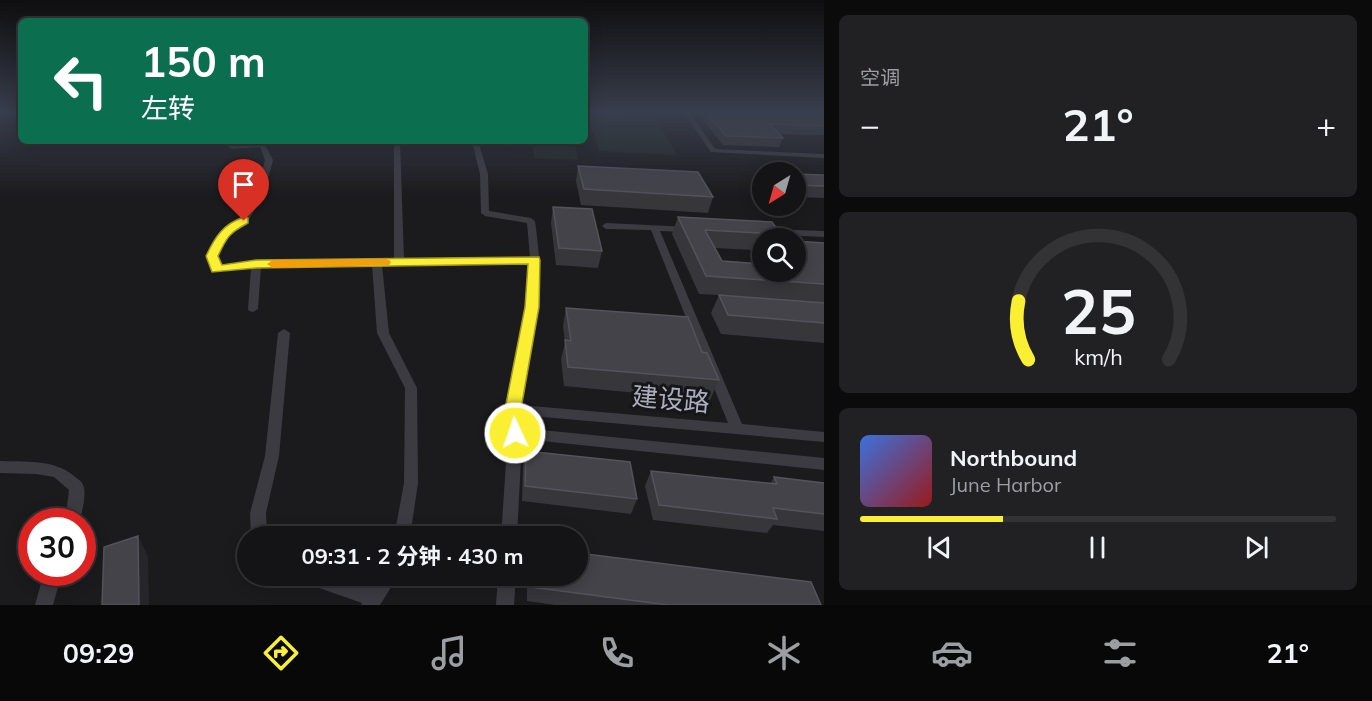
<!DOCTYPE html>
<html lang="zh">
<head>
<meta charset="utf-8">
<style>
	:root { --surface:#141416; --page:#212123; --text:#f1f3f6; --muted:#9d9ea1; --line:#333335; --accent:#fbef34 }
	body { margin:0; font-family:Mulish,"Noto Sans SC",sans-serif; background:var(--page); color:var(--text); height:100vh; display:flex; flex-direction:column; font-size:22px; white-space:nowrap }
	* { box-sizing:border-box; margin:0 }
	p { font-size:20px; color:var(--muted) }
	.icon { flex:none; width:33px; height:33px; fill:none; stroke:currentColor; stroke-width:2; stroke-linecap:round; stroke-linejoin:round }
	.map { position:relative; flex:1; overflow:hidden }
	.sheet { display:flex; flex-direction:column; gap:15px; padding:15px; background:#0b0b0c; width:548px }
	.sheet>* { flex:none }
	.banner { position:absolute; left:18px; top:18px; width:570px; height:126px; border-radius:9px; box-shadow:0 3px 15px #0003,0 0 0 2px var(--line); background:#0b6e4f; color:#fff; overflow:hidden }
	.needle { width:39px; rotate:217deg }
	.tools { position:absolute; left:752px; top:162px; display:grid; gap:12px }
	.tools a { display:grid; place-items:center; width:54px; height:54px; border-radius:50%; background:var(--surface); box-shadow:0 3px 15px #0003,0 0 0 2px var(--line); font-size:30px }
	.speed { position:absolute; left:18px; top:508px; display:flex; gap:12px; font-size:30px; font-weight:700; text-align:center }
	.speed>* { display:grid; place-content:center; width:78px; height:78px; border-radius:50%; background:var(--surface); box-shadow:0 3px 15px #0003,0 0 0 2px var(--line); line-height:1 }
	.speed .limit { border:9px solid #d22; background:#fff; color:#111 }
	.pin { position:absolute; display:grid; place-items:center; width:51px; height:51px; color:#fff; margin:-62px -26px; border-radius:50% 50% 50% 0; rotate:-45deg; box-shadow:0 0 6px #0007 }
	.pin .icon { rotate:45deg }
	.me { position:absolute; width:66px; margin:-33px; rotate:357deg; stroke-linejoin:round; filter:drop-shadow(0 0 4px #0008) }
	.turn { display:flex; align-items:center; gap:21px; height:126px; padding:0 24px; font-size:27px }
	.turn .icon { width:78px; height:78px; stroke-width:2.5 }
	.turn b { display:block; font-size:42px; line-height:51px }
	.big { font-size:45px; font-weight:700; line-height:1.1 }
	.sheet .tile { flex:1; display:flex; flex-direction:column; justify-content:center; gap:9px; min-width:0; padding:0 21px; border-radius:9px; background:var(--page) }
	.sheet .dial { align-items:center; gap:0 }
	.dial svg { height:156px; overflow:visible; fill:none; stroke:var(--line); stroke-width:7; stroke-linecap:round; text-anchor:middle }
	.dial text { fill:var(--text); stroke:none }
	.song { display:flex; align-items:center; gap:18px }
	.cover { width:72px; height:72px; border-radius:9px; background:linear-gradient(135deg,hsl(220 70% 55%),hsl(0 70% 35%)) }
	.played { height:6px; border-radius:3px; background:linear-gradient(90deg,var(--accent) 30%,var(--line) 30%) }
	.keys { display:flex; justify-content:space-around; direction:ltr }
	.heat { display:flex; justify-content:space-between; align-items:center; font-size:33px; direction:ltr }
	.trip { position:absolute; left:237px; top:526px; width:351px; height:60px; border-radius:30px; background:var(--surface); box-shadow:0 3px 15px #0003,0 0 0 2px var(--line); font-weight:700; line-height:60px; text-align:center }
	.menu { display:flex; height:96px; justify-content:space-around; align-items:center; background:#080809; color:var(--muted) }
	.menu .icon { width:42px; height:42px }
	.menu .current { color:var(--accent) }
	.menu b { font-size:27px; color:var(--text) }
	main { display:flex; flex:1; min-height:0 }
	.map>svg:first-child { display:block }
</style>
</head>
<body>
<main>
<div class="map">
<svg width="825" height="605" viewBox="0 0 825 605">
	<rect width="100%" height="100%" fill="#1b1a1d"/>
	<!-- green -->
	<path fill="#202823" d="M587,113L654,116L677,155L599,151Z
		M532,141H574L578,160L534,158Z"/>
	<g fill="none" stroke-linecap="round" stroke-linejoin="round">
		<!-- minor -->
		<path fill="#3c3b42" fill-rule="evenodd" d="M683,112H689L715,149L825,154V158L711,152Z
			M217,141H225L233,145L258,143L257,141H263L273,160L264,194L248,221L230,232L217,256L221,266L256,261L394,259V141H400L404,259L530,257L527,223L485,216L481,213L480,174L472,141H478L488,174L489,211L531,218L535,221C539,250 542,280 537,309C532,341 524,372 520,405L728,423L651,230L606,229L602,226L606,223L689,227V231L686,232L660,231L742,424L825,432V442L520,415L521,428L825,458V470L522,439L517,537H501L508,433L506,409L512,370L527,307L530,263L382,265L389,333L417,388L418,483L410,537H394L404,483L405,388L377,333L372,265L261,267L258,309L253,312L249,311L248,309L251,268L214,271L207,256L224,228L241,219L256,194L265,160L260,147L232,149Z
			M765,229L825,231V237L762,234L761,232Z
			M284,329L290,333L279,456L266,513L267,537H251L250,513L265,456L278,333Z
			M0,461C25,462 52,459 73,475C76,478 82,481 83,485C87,492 82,514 79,522H63L66,514L69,490L54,477L36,474L0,473Z
			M44,573H62L53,605H35Z
			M299,576H333L371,588L379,576H398L380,605H361L362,603L302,582Z
			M498,576H516L514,605H496Z"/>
	</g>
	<!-- wall -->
	<path fill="#37363b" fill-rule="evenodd" d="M697,112H825V135L778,134L783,138L779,147L723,145Z
		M578,166L713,197L708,213L581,205L576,181Z
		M795,174L825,175V198L795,197Z
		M553,207L602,251L598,268L556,265L551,223Z
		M678,217L772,222L784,238H762V272H795L825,243V343L721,334L711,313L719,295L699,294L672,234ZM715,248L753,250L762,264L722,261Z
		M566,308L702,352L719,380L710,400L564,386L561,359L565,343L563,326Z
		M526,451L637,499L631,514L522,501L523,466Z
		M651,471L770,484L774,477L825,483V531L773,525L767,533L653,520L645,486Z
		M527,576H578L821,605H555L527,601Z"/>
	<!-- shaded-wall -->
	<path fill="#262529" d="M138,536L148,556L149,605H139Z"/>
	<!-- building -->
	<path fill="#434349" stroke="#54535b" stroke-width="1.5" d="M706,112H825V126L769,124L783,138L726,136Z
		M578,166L698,172L713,197L584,189Z
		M795,174L825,175V186L795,185Z
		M553,207L592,209L602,251L559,248Z
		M678,217L772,222L784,238H764L760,233L705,230L722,261L762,264V272H795V241L825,243V284L706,276Z
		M719,295L825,303V323L728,315Z
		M566,308L688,317L702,352L707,353L719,380L568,367L565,340L571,341Z
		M526,451L630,462L637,499L525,486Z
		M651,471L777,484L774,477L825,483V514L773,508L777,519L659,505Z
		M138,536L139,605H102L104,547Z
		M578,553L811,582L821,605H668L531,587V576H578Z"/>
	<!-- sky -->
	<linearGradient id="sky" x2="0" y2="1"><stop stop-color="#0f0e10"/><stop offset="0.57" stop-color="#393e4c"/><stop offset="1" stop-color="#393e4c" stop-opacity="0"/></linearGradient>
	<rect width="825" height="197" fill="url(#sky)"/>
	<!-- route -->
	<path fill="#fbef34" stroke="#a39b22" stroke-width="1.5" d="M244,217L248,218V223C229,233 227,237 218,256L222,265L256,260L539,257L540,260L539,307L521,409L524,433L522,438L515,440L509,438L505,409L525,307L528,264L256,268L212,272L206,256C215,237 223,224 244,217Z"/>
	<!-- slow -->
	<path fill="#f59e0b" d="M385,259L389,260L391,262L389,265L273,268L267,264L273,260Z"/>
	<g text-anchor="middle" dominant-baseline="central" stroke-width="6" stroke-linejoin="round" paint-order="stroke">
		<!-- near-street labels -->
		<g font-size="26" fill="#acadbd" stroke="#161518">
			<text transform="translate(671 399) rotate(5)">建设路</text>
		</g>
	</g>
</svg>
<div class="tools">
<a><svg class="needle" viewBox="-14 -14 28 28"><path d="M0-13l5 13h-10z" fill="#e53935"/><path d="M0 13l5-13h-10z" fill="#9d9ea1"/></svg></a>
<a><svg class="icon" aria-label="search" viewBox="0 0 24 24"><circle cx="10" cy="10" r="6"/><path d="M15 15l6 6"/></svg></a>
</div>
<div class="speed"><div class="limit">30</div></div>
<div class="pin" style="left:244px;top:221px;background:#d93025"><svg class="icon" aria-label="arrive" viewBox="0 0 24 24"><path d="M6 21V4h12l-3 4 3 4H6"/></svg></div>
<svg class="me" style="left:515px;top:433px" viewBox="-20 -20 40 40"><circle r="17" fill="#fbef34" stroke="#fff" stroke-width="3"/><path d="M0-11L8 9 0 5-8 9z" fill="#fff"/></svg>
<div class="trip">09:31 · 2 分钟 · 430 m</div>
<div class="banner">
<div class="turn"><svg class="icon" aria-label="left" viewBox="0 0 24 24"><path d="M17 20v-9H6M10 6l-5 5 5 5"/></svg><div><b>150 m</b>左转</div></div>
</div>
</div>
<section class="sheet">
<div class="tile"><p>空调</p>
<div class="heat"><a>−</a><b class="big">21°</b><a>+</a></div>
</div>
<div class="tile dial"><svg viewBox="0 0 100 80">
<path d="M14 69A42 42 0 1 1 86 69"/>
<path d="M14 69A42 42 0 0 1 9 39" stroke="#fbef34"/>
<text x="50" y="56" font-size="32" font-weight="700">25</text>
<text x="50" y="72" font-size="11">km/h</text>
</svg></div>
<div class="tile">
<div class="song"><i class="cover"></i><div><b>Northbound</b><p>June Harbor</p></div></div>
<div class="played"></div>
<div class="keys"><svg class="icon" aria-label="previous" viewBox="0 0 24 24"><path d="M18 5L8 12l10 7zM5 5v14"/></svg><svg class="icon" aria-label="pause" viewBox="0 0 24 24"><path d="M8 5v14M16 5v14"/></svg><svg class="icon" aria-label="next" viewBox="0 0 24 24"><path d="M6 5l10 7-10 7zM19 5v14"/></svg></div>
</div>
</section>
</main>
<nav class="menu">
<b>09:29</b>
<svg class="icon current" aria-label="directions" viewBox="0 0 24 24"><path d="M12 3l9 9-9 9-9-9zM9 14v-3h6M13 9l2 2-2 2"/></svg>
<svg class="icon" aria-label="music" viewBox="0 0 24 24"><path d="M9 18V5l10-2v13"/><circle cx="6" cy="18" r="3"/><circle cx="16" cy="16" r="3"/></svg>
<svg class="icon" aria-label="phone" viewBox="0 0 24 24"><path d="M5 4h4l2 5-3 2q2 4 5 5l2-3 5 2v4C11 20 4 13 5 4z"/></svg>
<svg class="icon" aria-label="climate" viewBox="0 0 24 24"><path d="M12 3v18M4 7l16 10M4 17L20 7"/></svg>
<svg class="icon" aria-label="car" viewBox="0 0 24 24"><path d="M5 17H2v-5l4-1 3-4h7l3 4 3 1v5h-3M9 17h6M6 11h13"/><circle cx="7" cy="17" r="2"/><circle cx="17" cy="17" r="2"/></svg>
<svg class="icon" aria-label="filters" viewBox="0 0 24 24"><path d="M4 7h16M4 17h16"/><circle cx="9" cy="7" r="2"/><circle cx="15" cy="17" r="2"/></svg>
<b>21°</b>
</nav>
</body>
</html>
